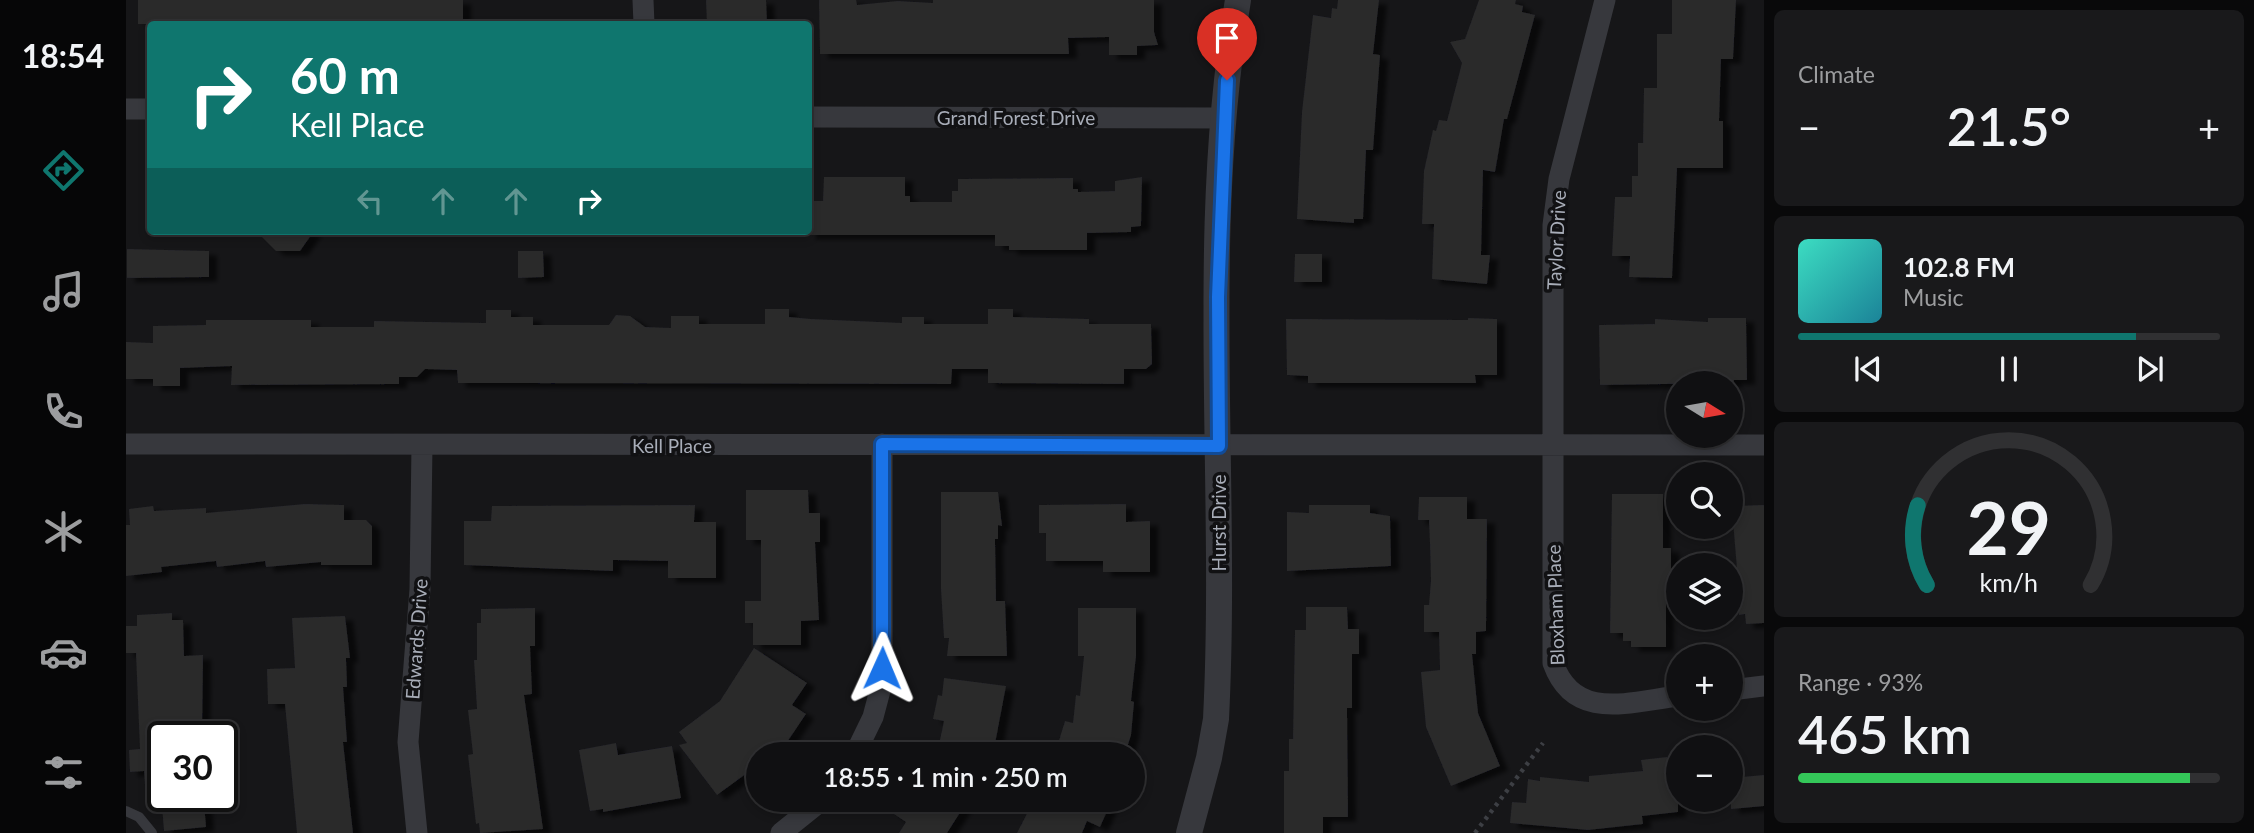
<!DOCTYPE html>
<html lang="en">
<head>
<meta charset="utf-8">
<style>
	:root { --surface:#101012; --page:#19191b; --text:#f1f3f6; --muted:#9c9d9f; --line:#303032; --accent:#0f766e }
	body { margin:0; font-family:Lato,sans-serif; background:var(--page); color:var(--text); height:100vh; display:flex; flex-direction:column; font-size:26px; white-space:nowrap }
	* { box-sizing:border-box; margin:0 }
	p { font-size:23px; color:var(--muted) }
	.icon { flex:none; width:38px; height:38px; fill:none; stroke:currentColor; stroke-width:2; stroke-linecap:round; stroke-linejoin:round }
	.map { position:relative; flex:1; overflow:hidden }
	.details { display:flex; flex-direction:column; gap:10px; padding:10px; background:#09090a; width:490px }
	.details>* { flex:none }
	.top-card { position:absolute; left:21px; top:21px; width:665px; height:214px; border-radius:7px; box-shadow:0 4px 10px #0003,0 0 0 2px var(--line); background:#0f766e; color:#fff; overflow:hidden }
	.needle { width:46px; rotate:101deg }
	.tools { position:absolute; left:1540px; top:371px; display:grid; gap:14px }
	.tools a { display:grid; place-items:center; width:77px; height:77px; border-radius:50%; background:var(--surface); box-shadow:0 4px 10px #0003,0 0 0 2px var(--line); font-size:35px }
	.speed { position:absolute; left:21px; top:721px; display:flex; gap:14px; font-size:35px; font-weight:700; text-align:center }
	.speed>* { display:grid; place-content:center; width:91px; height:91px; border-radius:50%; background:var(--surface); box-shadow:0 4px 10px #0003,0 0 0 2px var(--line); line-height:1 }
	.speed .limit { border:4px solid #111; border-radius:10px; background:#fff; color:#111 }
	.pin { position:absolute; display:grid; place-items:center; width:60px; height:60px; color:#fff; margin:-72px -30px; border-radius:50% 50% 50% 0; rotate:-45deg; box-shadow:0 0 7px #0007 }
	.pin .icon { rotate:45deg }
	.me { position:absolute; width:77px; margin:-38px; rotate:1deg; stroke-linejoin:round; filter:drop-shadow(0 0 5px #0008) }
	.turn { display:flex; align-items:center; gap:24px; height:147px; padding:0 28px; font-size:32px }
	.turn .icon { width:91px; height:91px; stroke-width:2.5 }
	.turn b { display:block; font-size:49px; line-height:60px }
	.lanes { display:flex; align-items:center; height:66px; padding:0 28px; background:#0003; justify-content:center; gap:35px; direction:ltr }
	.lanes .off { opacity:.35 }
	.big { font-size:52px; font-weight:600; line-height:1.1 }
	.details .widget { flex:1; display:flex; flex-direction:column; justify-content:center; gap:10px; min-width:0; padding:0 24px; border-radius:10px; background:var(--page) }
	.details .dial { align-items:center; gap:0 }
	.dial svg { height:182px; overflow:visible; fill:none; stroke:var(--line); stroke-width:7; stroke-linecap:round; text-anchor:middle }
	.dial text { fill:var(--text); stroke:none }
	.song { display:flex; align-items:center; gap:21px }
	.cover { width:84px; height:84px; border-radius:10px; background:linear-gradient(135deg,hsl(170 70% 55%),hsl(190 70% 35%)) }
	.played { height:7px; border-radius:4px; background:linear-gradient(90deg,var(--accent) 80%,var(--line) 80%) }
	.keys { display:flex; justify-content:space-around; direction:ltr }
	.heat { display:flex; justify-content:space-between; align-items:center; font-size:38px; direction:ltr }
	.charge { height:10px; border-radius:5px; background:linear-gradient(90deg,#34c759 93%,var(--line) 0) }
	.trip { position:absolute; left:620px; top:742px; width:399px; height:70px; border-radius:35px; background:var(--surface); box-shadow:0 4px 10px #0003,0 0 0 2px var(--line); font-weight:600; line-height:70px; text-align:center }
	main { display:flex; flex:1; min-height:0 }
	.dock { display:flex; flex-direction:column; width:126px; justify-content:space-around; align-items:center; background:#060607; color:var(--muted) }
	.dock .icon { width:49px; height:49px }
	.dock .current { color:var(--accent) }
	.dock b { font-size:32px; color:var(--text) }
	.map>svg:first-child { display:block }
</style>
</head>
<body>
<main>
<nav class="dock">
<b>18:54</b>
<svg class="icon current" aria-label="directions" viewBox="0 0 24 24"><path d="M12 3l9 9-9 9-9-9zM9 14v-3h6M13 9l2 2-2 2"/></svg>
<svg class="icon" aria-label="music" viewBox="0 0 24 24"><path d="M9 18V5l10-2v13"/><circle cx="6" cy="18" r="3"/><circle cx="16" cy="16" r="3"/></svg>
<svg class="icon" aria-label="phone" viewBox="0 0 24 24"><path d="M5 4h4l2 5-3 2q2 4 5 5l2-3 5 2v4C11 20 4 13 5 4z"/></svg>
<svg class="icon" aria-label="climate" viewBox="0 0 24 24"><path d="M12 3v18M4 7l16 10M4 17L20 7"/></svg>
<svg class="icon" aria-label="car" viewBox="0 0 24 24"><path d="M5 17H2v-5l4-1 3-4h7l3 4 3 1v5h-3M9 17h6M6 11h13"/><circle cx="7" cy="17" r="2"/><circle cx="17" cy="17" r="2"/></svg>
<svg class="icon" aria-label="filters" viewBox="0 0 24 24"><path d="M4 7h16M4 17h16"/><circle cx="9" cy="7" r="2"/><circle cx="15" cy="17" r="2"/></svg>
</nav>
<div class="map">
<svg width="1638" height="833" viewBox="0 0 1638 833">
	<defs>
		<filter id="shadow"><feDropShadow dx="8" dy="4.5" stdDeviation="2" flood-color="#0009"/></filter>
	</defs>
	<rect width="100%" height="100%" fill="#161618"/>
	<!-- building -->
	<path fill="#29292c" filter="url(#shadow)" d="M12,0H337V24H206V21L159,24H12Z
		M580,0H640L641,24H581Z
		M693,0H730L731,5L772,1L807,3V0H1028V32L1032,45L1011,46V55H983V37L942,38L943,54H694Z
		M1212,0H1253L1247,54L1254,55L1247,150H1240L1237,219H1228V223L1171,219L1176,112L1187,15L1205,18L1206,8L1211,9Z
		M1353,0H1390L1389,4L1397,6L1396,12L1409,15L1381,119H1378L1369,172L1357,170L1355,255H1364L1361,284L1306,279L1308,224H1296L1298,171L1307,130L1310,131L1313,120L1321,121L1336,63L1324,42L1339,39Z
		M1546,0H1610L1607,59H1595L1593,121H1597V168H1551L1546,278L1503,277L1504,256H1486L1489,197H1506V176H1512V143H1517L1518,88H1531V34H1546Z
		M698,177H779V196H784V202H826V191H832V179L947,178V189H952V192L989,191V181L1016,177L1015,226L1005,227V232L961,233V250H883V246H869V235H682V201H697Z
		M130,231H188L174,251H150Z
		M1,249L83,251V277L1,278Z
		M392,251H417L418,277L392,278Z
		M1169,254H1196V282H1168Z
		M639,309H663V317L685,319L776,323V317H798V324H862V309H887V317L963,319V324H1025L1026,364L1020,369H998V384L862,383V369H826L825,384L332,383L331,370L299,369L291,377H273V384L105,385L106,366L54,368V386H27V379H0V342L27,343V326L80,325V320H185V327H248V321L360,323V310H385V317H407V325H483L490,315L504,316L519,327L545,328V316H573V324H639Z
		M1342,318L1371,319V375H1349L1350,383H1182V376L1161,375L1160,319L1342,320Z
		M1582,318H1620L1621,380H1608L1607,383L1474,385L1473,325L1529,324V319L1582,322Z
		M620,490H682L683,513H694V542H689L693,620L675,621V645H627V623H619V601H635V540H620Z
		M815,492H872L876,526L872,525V539H869L870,601H879L881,656H821L823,638H818L815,589Z
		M1486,494H1537V548H1545V574H1551L1552,597H1540V647H1505V641H1497V633H1484Z
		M1293,497H1341V519H1361L1360,631L1350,632V654H1346L1352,713L1374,766L1325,786L1300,727L1295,672L1314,670L1313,632H1298V605H1303L1305,580L1304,544L1303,520H1292Z
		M179,504L218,505V520H240L246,526V565H195V562L140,567L139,561L91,567L90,561L35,567L36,572L0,576V525H4L3,509L27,506L28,511L80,508V513Z
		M1000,504V522L1024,521V572H977V561H920V533H913V505Z
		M569,505L568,522H590V578H542V561L487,560V571L338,565V521H365L366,506Z
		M1183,505H1244V513L1264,516L1265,566L1161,571V512L1183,513Z
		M1638,505V623L1620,624L1619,614L1613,615V603H1609L1607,581H1612L1607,521H1609V506Z
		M1180,607H1221L1222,629H1233V654H1226V708H1221L1222,817H1197V833H1158V771H1163V739H1167L1169,630H1180Z
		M409,608V646H404L406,694L398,695L417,829L354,833L353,823L350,824L342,755L347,754L342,710L351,709L348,660H351V623H355V609Z
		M952,608H1010V656L1005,701L1008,702L1005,735L999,754H935L937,749L931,747L939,721L947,723L950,695L954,696L958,656H952Z
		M46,613V620H57L58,656L77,655L76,737H37V784L19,785L18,771L4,772L3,750L14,749L10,653H0V626H11V615Z
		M219,616L224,658H220L221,687H217L221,742H217L227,833H171L159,704H142L141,669L169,668L166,618Z
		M628,648L681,683L666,705L680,714L659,745L655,742L638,754H632V765L591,795L553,745L561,743L553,732L594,701Z
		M818,678L880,686L867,754H811L818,721L807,719L812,695L816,696Z
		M490,743L492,755L546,746L555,798L477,812V809L464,811L453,750Z
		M1541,757V760L1552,759V812L1516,816L1517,824L1462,830L1384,823L1386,802L1400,803L1402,779L1414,781V777L1463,782V776L1517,771L1515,760Z
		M1638,775V806L1605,809V778Z
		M773,800H842L821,833H773L780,822L765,812Z
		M908,800H986L974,827L961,821L956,833H891Z
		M78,802L80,827L38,831L36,806Z"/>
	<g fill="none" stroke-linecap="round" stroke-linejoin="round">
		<!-- path -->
		<path stroke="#3d3f44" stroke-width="4.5" stroke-dasharray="3.5 5" stroke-linecap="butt" d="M1349,833L1417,743"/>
		<!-- service -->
		<path stroke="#37383d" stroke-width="10" d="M0,811L13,817L26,833"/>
		<!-- minor -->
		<path stroke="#37383d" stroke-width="21" d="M517,0L518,24
			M1479,0L1433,179L1427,225V663C1448,722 1503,702 1552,696
			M0,109H24
			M682,117L1097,118
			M0,444L1638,445
			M1605,690L1638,686
			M729,754L747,717L756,683V444
			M291,833L282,742L294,589L296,445
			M655,833L696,800"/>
		<!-- tertiary -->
		<path stroke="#37383d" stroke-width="26" d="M1063,833L1083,758L1090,719C1102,481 1072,236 1112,0"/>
	</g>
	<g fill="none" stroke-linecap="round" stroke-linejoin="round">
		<!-- route casing -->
		<g stroke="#114b97" stroke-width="18">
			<path id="route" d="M756,668V444L1093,446L1092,297L1101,80"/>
		</g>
		<!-- route -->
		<use href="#route" stroke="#1a73e8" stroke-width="12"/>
	</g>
	<g text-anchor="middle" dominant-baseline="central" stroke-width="7" stroke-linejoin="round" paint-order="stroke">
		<!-- street labels -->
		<g font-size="19" fill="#a8adb8" stroke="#111113">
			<text x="890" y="117">Grand Forest Drive</text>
			<text transform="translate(1430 240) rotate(-87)">Taylor Drive</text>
			<text x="546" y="445">Kell Place</text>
			<text transform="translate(1092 523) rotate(-90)">Hurst Drive</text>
			<text transform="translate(1429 605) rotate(-92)">Bloxham Place</text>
			<text transform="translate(290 639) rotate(-86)">Edwards Drive</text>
		</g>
	</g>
</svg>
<div class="tools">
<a><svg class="needle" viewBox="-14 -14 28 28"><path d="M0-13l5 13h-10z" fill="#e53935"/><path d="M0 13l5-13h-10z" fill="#9c9d9f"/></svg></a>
<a><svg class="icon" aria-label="search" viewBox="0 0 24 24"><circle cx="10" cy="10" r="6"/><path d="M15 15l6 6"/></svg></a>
<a><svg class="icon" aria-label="layers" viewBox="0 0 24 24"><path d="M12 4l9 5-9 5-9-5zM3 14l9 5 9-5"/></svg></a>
<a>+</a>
<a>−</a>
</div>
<div class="speed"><div class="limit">30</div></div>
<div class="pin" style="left:1101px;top:80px;background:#d93025"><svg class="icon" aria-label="arrive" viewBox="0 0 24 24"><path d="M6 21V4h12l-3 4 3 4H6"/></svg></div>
<svg class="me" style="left:756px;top:668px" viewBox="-20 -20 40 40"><path d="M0-17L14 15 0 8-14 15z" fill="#1a73e8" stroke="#fff" stroke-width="4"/></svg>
<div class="trip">18:55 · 1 min · 250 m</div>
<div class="top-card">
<div class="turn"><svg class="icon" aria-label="right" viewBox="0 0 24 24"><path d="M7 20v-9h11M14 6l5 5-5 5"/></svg><div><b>60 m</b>Kell Place</div></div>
<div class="lanes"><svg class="icon off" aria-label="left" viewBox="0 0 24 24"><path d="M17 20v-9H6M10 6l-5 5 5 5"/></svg><svg class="icon off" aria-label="ahead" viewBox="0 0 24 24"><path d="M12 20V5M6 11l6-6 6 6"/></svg><svg class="icon off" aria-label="ahead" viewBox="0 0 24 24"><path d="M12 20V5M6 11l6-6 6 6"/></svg><svg class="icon" aria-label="right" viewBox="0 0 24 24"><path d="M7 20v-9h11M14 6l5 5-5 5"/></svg></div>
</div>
</div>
<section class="details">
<div class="widget"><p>Climate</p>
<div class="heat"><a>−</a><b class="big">21.5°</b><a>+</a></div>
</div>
<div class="widget">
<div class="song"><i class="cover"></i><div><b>102.8 FM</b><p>Music</p></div></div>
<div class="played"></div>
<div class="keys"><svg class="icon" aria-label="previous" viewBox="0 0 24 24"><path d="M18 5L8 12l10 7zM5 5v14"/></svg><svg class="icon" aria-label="pause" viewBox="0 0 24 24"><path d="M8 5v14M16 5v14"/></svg><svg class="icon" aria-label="next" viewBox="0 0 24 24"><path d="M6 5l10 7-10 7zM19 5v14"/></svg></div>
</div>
<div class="widget dial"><svg viewBox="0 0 100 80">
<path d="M14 69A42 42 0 1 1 86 69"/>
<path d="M14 69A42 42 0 0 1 10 34" stroke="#0f766e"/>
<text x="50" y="56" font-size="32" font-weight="700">29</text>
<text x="50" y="72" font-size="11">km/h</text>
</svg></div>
<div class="widget"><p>Range · 93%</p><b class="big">465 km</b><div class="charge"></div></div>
</section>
</main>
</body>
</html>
